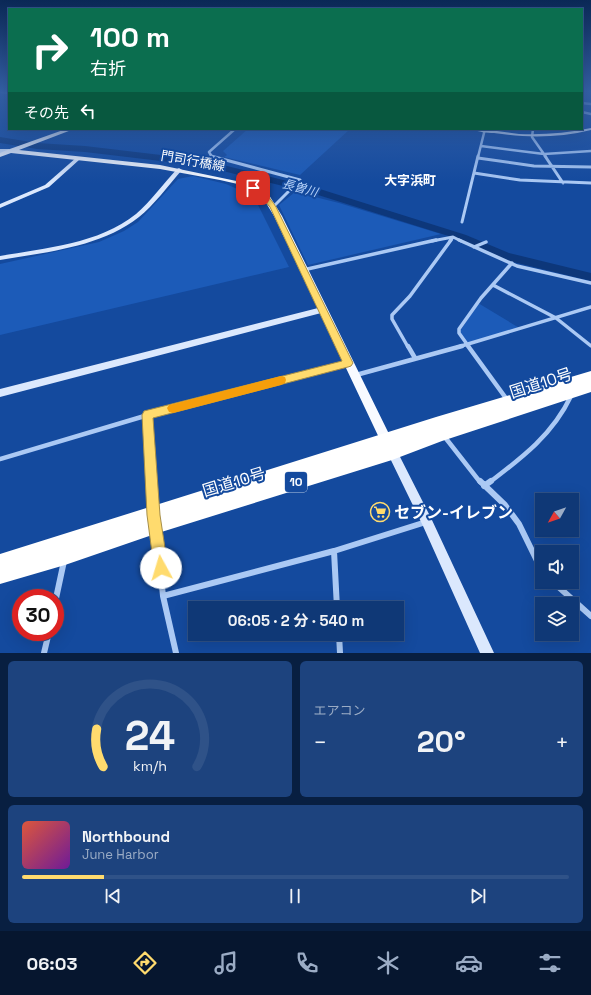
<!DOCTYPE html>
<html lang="ja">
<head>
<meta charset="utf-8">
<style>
	:root { --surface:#0f3876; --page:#1d437e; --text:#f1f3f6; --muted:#9bacc5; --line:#2f5288; --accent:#ffdb6e }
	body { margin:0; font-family:"Space Grotesk","Noto Sans JP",sans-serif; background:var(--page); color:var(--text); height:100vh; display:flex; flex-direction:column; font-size:15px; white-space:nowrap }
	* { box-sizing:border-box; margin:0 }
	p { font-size:13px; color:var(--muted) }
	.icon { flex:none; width:22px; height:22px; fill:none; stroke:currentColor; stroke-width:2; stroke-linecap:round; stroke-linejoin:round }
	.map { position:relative; height:653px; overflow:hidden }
	.sheet { display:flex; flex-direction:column; gap:8px; padding:8px; background:#081f41; flex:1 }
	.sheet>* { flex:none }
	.hud { position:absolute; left:8px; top:8px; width:575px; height:122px; border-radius:0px; box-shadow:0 4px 16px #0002,0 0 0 1px var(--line); background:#0b6e4f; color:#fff; overflow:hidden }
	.needle { width:26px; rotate:230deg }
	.buttons { position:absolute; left:535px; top:493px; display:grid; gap:8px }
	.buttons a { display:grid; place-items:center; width:44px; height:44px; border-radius:0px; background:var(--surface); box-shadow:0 4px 16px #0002,0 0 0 1px var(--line); font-size:20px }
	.speed { position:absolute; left:12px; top:589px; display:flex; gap:8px; font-size:20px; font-weight:700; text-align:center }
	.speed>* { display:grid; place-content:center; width:52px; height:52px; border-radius:50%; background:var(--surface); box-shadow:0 4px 16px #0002,0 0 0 1px var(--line); line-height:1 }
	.speed .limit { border:6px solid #d22; background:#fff; color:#111 }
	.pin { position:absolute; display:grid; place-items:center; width:34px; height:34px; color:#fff; margin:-17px; border-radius:8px; box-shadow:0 2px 6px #0006 }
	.me { position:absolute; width:44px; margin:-22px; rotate:354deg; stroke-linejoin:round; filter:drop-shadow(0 0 3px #0008) }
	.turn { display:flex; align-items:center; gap:14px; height:84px; padding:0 16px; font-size:18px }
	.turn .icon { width:52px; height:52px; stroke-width:2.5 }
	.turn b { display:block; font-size:28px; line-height:34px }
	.then { display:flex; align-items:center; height:38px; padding:0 16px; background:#0003; gap:8px; font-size:15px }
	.big { font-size:30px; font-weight:700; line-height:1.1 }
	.sheet .card { flex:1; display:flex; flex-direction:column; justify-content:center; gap:6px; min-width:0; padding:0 14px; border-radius:6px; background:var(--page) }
	.sheet .dial { align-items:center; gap:0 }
	.dial svg { height:104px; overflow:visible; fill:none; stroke:var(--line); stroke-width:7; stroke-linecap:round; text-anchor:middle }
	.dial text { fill:var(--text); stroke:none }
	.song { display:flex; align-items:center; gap:12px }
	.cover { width:48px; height:48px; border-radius:6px; background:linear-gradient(135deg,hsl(10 70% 55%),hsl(280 70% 35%)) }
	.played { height:4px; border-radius:2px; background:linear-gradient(90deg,var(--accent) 15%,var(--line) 15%) }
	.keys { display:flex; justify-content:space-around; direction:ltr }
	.heat { display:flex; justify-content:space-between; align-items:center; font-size:22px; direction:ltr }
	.sheet .tiles { flex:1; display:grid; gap:8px; grid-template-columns:1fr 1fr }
	.card:last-child { grid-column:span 2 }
	.trip { position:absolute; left:188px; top:601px; width:216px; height:40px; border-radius:0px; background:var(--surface); box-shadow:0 4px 16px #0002,0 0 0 1px var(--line); font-weight:700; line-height:40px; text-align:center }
	.tab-bar { display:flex; height:64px; justify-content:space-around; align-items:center; background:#06162f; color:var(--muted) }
	.tab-bar .icon { width:28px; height:28px }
	.tab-bar .active { color:var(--accent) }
	.tab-bar b { font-size:18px; color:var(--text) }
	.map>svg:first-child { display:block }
</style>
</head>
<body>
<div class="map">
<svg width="591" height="653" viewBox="0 0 591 653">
	<rect width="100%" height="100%" fill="#144a9e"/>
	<!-- green -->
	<path fill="#1c5bb8" d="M248,129H350L300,175L224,157L227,155L223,151Z
		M193,176L226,184L242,191L256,201L289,267L0,335V264L99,242L124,231L138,222L178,179Z
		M295,192L339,203L441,234L308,265L279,205Z
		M478,303L521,329L468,343L459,333Z"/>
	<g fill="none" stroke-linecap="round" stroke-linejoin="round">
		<!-- river -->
		<path fill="#0d377a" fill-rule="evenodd" d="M0,137L37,143L85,146L203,160L323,190L466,235L509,253L591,273V281L501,259L458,239L315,194L203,166L85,152L37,149L0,143Z"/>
		<!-- street-far4 -->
		<path stroke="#abc9f4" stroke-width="2.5" d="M582,103L591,104
			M582,112L591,114
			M533,129L532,137L546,157
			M481,146L544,154L591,151
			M212,157L209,152L235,129
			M478,157L485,129"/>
		<!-- street-far3 -->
		<path stroke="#abc9f4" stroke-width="3" d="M211,156L300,180L273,207
			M545,156L563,183
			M478,158L534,166L591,167
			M474,173L520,180L591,183
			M462,222L478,156
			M432,241L453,237L461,241
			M450,241L453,237"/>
		<!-- street-far2 -->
		<path stroke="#abc9f4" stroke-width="3.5" d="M459,240L517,266L591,283
			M474,247L486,242
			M303,270L436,240
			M493,285L556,318L591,346
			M408,347L392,319V315L410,296L451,240
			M458,347L591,307
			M469,347L459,333V329L481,298L512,263"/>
		<!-- street-far1 -->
		<path stroke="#abc9f4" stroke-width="4.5" d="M408,346L415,358
			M468,346L508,401
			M356,375L462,346
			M148,415L152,482
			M444,436L480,482
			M0,459L148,415L348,363
			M490,482C523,457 553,434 571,396"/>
		<!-- street -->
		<path stroke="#abc9f4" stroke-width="6" d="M152,481L154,510
			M480,481L505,505L519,524L542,571
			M484,486L491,481
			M156,529L163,596L176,653
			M334,551L337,608
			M553,582L591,616
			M163,596L334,551L426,522
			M55,603L64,561
			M339,634L340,653
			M44,653L49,632"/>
		<!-- secondary -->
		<path fill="#dbe8fd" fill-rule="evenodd" d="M0,91L9,92V94L0,93Z
			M591,128V130C558,138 527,138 494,133C487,133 478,132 473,129C488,129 504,132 519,134C544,135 567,133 591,128Z
			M0,149H9L12,151L9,153H0Z
			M77,157L80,159L79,160L49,187L0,208V204L45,185Z
			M179,168L182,170L181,171C169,185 153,206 139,217C101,247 47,252 0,260V256C45,248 99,244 136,214C150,202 164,183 177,169Z
			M322,307L326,310L325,312L0,397V389Z
			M391,445L395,447L431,518L494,653H480L423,526L386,450L387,447Z"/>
		<!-- primary -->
		<path fill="#f8faff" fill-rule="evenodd" d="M66,129H74L19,150L160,165L246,183L263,190L269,195L282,216L390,436L392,440L390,444L386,446L382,444L274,216L263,198L257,194L242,185L220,180L160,169L11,153L0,157V153L7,150Z"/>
		<!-- highway -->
		<path fill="#fff" fill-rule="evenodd" d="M591,371V392L442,441L392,460L155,534L65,565L0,584V554L436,417Z"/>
	</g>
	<!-- sky -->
	<linearGradient id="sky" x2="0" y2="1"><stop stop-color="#0b2957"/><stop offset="0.5" stop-color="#3460a6"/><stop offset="1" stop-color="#3460a6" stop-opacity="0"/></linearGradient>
	<rect width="591" height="183" fill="url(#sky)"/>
	<!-- route -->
	<path fill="#ffdb6e" stroke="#a68e48" d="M251,187C261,186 271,199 276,207L353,363L351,366L348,367L153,418L160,515L168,568L166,572L161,574L156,572L154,568L147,515L142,415L144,411L342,361L270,207L263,199L251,189Z"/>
	<!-- slow -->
	<path fill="#f59e0b" d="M281,376L285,377L286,380L285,383L281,385L173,413L169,412L167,408L169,405L173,404Z"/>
	<!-- icons -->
	<defs>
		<g id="supermarket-ring" transform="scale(1)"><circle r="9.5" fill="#144a9e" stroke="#ffdb6e" stroke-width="1.5"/><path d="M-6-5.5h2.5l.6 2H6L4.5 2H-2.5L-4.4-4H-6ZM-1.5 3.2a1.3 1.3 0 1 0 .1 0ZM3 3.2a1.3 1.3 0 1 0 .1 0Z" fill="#ffdb6e"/></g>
	</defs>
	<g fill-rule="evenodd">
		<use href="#supermarket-ring" x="380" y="512"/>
	</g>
	<g text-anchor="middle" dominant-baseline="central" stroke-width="4" stroke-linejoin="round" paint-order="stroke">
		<!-- far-water labels -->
		<g font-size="12" font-style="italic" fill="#b8d3fa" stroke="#144a9e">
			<text transform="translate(300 188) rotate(15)">長曽川</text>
		</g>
		<!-- shield labels -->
		<rect fill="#144a9e" stroke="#b8c9e2" stroke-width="1" x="285" y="472" width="22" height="20" rx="3"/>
		<g font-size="12" font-weight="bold" fill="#fff">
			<text x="296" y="482">10</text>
		</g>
		<!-- street labels -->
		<g font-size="13" fill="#fff" stroke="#144a9e">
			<text transform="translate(193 161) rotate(10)">門司行橋線</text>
		</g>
		<!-- far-quarter labels -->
		<g font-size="13" font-weight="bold" fill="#fff" stroke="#144a9e">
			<text x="410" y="180">大字浜町</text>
		</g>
		<!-- near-street labels -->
		<g font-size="16" fill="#fff" stroke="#144a9e">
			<text transform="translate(541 383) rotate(-18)">国道10号</text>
			<text transform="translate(234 482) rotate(-17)">国道10号</text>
		</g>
		<!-- near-poi labels -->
		<g font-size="16" font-weight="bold" fill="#fff" stroke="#144a9e" text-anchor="start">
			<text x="394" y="512">セブン-イレブン</text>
		</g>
	</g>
</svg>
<div class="buttons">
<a><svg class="needle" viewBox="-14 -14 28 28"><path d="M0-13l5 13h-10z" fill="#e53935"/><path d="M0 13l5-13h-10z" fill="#9bacc5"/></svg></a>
<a><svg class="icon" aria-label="sound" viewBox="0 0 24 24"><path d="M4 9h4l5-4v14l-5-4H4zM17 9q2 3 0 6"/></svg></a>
<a><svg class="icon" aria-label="layers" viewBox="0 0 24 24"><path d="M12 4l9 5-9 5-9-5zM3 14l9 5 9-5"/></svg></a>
</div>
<div class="speed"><div class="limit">30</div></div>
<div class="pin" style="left:253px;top:188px;background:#d93025"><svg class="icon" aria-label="arrive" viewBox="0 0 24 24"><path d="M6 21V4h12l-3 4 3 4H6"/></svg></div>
<svg class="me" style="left:161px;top:568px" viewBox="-20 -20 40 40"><circle r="19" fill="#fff"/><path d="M0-13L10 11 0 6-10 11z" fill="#ffdb6e"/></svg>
<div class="trip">06:05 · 2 分 · 540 m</div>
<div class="hud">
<div class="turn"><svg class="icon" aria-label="right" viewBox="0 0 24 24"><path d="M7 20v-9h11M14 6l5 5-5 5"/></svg><div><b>100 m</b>右折</div></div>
<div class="then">その先<svg class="icon" aria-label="left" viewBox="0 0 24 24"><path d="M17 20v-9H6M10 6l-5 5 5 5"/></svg></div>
</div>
</div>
<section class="sheet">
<div class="tiles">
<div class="card dial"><svg viewBox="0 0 100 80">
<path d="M14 69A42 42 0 1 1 86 69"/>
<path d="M14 69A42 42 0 0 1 9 40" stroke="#ffdb6e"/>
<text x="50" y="56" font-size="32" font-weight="700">24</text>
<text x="50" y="72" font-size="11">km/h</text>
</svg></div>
<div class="card"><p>エアコン</p>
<div class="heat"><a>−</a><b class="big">20°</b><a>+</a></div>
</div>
<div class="card">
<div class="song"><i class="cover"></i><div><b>Northbound</b><p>June Harbor</p></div></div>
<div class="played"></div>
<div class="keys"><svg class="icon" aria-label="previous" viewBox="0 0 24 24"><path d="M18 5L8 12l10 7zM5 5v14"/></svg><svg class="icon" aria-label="pause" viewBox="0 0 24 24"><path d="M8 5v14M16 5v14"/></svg><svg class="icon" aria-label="next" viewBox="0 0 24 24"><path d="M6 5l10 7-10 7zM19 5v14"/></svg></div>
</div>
</div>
</section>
<nav class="tab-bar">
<b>06:03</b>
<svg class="icon active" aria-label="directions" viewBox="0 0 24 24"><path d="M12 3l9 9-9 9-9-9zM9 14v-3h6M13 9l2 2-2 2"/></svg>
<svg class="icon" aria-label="music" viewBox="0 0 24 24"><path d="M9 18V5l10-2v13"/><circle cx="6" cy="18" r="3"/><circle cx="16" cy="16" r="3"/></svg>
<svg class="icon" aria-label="phone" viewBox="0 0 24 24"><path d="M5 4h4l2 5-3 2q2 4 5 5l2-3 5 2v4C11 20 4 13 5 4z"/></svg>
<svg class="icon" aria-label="climate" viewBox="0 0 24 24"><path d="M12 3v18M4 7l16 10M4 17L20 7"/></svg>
<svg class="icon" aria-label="car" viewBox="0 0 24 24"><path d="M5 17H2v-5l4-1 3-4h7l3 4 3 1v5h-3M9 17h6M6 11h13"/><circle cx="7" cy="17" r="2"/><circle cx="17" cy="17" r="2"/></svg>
<svg class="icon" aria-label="filters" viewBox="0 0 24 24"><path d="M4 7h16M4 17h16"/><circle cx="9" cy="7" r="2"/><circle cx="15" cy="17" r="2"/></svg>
</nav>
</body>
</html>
